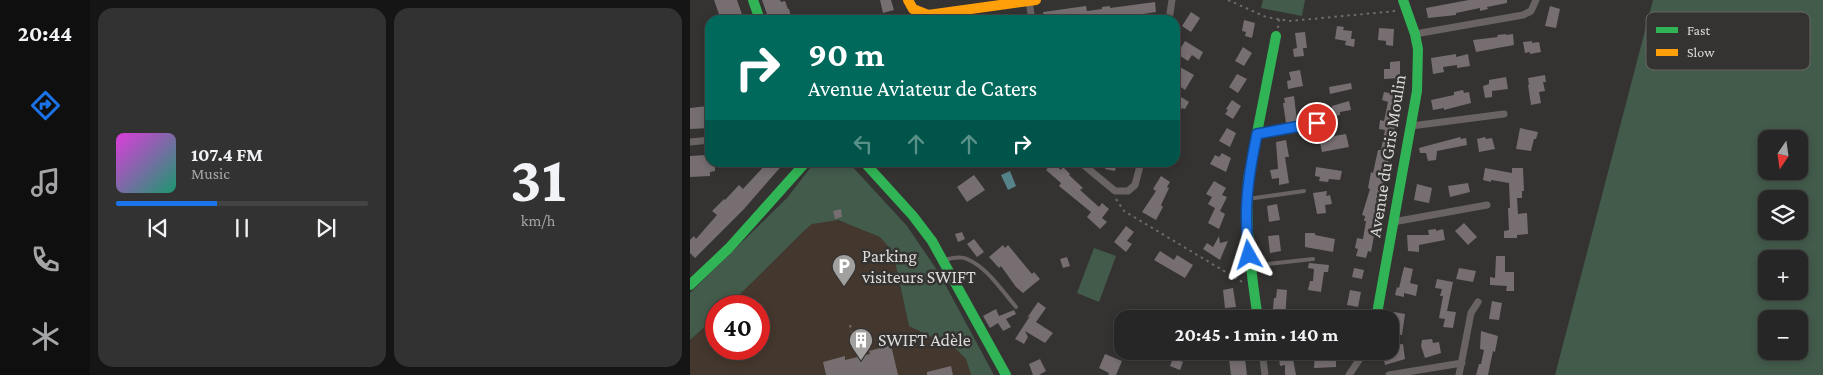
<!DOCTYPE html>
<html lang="en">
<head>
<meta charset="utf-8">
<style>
	:root { --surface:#272626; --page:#333232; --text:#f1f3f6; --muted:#a4a5a7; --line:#434343; --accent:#1a73e8 }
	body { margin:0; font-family:"Crimson Pro",serif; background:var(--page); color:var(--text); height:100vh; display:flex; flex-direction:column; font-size:19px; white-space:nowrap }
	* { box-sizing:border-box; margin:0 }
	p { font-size:16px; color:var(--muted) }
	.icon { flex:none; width:28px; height:28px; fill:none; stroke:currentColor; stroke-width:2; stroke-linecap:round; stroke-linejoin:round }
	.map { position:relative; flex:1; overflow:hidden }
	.details { display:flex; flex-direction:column; gap:8px; padding:8px; background:#151515; width:600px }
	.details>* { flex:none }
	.guide { position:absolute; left:15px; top:15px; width:475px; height:152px; border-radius:15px; box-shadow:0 2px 8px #0003,0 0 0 1px var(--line); background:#00695c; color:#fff; overflow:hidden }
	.needle { width:32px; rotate:193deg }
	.controls { position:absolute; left:1068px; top:130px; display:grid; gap:10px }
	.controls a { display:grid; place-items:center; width:50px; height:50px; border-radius:10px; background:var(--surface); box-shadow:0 2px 8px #0003,0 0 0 1px var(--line); font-size:25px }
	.speed { position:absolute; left:15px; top:295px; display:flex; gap:10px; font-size:25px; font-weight:700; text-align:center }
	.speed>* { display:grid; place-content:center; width:65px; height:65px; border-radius:50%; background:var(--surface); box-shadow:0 2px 8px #0003,0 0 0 1px var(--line); line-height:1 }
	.speed .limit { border:8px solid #d22; background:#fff; color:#111 }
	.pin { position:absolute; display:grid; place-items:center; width:42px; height:42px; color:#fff; margin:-21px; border:2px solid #fff; border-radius:50%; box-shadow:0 1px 5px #0007 }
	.me { position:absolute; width:55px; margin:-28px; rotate:354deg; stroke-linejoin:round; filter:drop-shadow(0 0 4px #0008) }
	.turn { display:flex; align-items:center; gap:18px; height:105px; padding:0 20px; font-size:22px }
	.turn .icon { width:65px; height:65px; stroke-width:2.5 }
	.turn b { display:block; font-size:35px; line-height:42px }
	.lanes { display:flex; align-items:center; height:48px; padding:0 20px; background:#0003; justify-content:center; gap:25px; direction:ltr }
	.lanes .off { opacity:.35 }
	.details .widget { flex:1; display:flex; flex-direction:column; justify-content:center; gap:8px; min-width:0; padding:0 18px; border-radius:15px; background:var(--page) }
	.details .dial { align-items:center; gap:0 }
	.dial b { font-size:65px; line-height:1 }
	.song { display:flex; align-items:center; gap:15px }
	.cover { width:60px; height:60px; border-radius:8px; background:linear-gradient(135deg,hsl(300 70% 55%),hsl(160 70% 35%)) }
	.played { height:5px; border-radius:2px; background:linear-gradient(90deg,var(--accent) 40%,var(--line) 40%) }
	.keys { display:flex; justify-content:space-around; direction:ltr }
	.details .tiles { flex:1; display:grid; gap:8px; grid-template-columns:repeat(2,1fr) }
	.trip { position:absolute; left:424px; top:310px; width:285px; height:50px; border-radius:15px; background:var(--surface); box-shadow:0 2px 8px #0003,0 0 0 1px var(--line); font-weight:700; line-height:50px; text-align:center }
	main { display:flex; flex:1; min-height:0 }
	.dock { display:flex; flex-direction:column; width:90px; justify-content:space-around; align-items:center; background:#100f0f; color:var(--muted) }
	.dock .icon { width:35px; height:35px }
	.dock .on { color:var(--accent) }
	.dock b { font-size:22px; color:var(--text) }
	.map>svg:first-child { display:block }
</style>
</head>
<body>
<main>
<nav class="dock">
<b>20:44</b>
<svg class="icon on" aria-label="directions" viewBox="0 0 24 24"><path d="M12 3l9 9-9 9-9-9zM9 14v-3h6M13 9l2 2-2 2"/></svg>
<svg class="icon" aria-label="music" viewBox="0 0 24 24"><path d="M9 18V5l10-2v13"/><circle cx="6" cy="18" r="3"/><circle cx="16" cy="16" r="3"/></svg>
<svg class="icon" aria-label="phone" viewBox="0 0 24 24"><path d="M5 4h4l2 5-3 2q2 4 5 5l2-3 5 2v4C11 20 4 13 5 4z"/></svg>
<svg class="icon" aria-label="climate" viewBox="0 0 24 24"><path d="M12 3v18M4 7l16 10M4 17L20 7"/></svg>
</nav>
<section class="details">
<div class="tiles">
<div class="widget">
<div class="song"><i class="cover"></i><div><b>107.4 FM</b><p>Music</p></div></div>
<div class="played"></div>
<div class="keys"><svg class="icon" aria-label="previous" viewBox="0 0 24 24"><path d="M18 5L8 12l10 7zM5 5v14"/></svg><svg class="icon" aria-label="pause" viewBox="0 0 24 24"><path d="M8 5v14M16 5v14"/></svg><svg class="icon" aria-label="next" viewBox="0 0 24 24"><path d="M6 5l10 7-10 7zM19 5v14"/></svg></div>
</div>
<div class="widget dial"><b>31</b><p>km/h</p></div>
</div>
</section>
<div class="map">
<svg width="1133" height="375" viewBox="0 0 1133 375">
	<rect width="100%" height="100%" fill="#343332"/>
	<!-- commercial -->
	<path fill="#44372d" d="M144,220L158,224L190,237L198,245L203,252L219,326L266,349L276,359L281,375H0V340L26,317V349H69V306H38L116,229L122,224Z"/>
	<!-- green -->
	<path fill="#435b4b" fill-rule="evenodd" d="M573,0H615L612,16L571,8Z
		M963,0H1133V375H865ZM1076,139H1109V171H1076ZM1076,199H1109V231H1076ZM1076,259H1109V291H1076ZM1076,319H1109V351H1076Z
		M124,163H159L217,226L249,273L304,375H281L276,359L266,349L219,326L203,252L190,237L148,220L122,224L116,229L38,306H26V317L0,340V293L97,198Z
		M404,248L426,256L409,302L387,293Z"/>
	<!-- water -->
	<path fill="#568289" d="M320,171L326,186L318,190L311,175Z"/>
	<!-- building -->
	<path fill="#766e71" d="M24,0H47L54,20H31Z
		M72,0H90L91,2L95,1L98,9H99L102,20H79Z
		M190,0H201L204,10L193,13Z
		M779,0H817V3L797,7L798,9L790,11V8L766,13V15L738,18L736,8Z
		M465,2L466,12L422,19V20H354L353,12L396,6L397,11L412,9V7L420,6V8Z
		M860,6L870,9L866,28L855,26Z
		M501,12L510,18L501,32L492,26Z
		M554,20L565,23L562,38L555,36L556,32L552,31Z
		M647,26L654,27L653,30L662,31L661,39H665L664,47L655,45L656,41L645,39Z
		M689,28L704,29L703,46L696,45V41L688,40Z
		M615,32L617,48H613L614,56L604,57L603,49L607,48L605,33Z
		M816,34V35L823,34L824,45L786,52L783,40L808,37L807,35Z
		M495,41L513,52L509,60L502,55L498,61L487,54Z
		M842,41V43L849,42L851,52L840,54V52L835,53L833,42Z
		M553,47L562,53L554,66L545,61Z
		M766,54V57L778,54L780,66L767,68V65L753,67L754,72L743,74L741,58Z
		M710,61V78L694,79V69H700V62Z
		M490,67L504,75L495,90L485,83V76Z
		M610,70L613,86L598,89L597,81L601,80L599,72Z
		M547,74L557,79L548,93L539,87Z
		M855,75L856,82H853L855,91L849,92L851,103L841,105L838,85H839L838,78Z
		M816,77L818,89L802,91V97L795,98L793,86L799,84V80Z
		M661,83L662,89L640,94L639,87Z
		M773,90L774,93L779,92L781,103L754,110V108L743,110L741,100L764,95V92Z
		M694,92L710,95L704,123H706L697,159H699L696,176L686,215H688L681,252L678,251L676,258L666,256L668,249L665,248L667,238L673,239L676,221H674L675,216L672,215L680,189L678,188L681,172L683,173L688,150H691L695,130L689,129L690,120L694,121L698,102L692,100Z
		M488,95L499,102L495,109L492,108L485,120V100Z
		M604,96L607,121L596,123L593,103H595L594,98Z
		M542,100L551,106L543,119L535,114L538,110L536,109Z
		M659,101L661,110L650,112V115L638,117L637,109L642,108V106Z
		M18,106L20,128L0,129V108Z
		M537,128L546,133L540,147L529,141Z
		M830,128L848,132L846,139H844L841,151L826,149Z
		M656,134L659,147L632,152L630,142L639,141L638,137Z
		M770,137L771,139L776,138L777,145L747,151L746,160L738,161L736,153H730L729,148Z
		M795,137L796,139L802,138L805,149L789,152L787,139Z
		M596,140L599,157H595L599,183L589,185V178L582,179L580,170L588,169L586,142Z
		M532,153L541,158L536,172L520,164L525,155L529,157Z
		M17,155V156H20V162H25V171L20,172V176L0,177V156Z
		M78,162H95L54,209L5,258L0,253V240L4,236L6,239L27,215L22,211L34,199L35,200L49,185L53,189Z
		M417,162H427L425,171L415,169Z
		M362,163L371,170L373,167L380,174L379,175L393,188L390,190L409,207L412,203L419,209L412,218L417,222L410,229L397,217L401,212L369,186L371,183L356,170Z
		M626,167L652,171L650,180L639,179L638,182L629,181L630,177L625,176Z
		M795,168L822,173V168H833L834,191H832V198H827L828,214L837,213L838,234L827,235V238H814V231L819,230L818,208H820L819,183L801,180V182L793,180Z
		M284,175L295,190L277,202L267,187Z
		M471,176L480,182L477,187L479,188L471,205L473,207L466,220L452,212L466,191L463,189Z
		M524,181L536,188L532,195L537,197L530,211L518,204L522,197L516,194Z
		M778,183L780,192L760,197L758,186Z
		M727,184L742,188L739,203L724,200Z
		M637,191L636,196L640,195L642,204L635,205L636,213L627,214L623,193Z
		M587,204L590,220L579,222L577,206Z
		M525,208L535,214L529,229L518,223Z
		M151,209L152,217L145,219L143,211Z
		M774,223L787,237L778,245L765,231Z
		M436,226L444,232L437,241L442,244L436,252L424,242Z
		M746,229V231L753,229L755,240L729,245V252L718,251L717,235H739L738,230Z
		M272,232L275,239L268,242L265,234Z
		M615,233H625V235L645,239L643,252L615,247Z
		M589,235L591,251L580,253L578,236Z
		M529,236L530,243L538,241L530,260L513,249L517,243L523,247Z
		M284,239L294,252L287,257L277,244Z
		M313,245L315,248L318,245L342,274L344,272L350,279L333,293L326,287L311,266L309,268L299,257Z
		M470,251L484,260L487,255L503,265L495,278L464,260Z
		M806,256H815V272H824V291H816L817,286L800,285V277L805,278Z
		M377,257L380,266L373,268L370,259Z
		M619,263L639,265L638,272H634L631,292L618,290L620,281H623L624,269L618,268Z
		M714,267L723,269L720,283L728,285L726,296L714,293V297L705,295L707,287L709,288Z
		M664,268L674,270L672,279L662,277Z
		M769,268L786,271L783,282L766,279Z
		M747,279L763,282L757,311L766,312L763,328L753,327L755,319L749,318L753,296H750L752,289L745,288Z
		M543,288L546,307L535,308L533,290Z
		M587,289L597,290L595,319H582L584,298H586Z
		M660,290L671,292L668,307L657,305Z
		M802,301L812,303L809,320L799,319Z
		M348,302L356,308L346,322L363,333L355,343L335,331L338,337L334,344L325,339L340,316L337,318Z
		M306,309L309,316L324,310L326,314L316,319L321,327L313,331L308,323L300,328L293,316Z
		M704,312L715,314L712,335L700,333V322H702Z
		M791,331L808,336L805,352L803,351L798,375H786L789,364H791L794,350L790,349Z
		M742,339L743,343L749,342L751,353L735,358L731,346L732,340Z
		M713,344L715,359L695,365L693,355L700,353V349L705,348L704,345Z
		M201,345L208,375H136L133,362L155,356V360L180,354L179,351Z
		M538,351H554L557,375H541Z
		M588,351H599L600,359H603L606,375H595V365L590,366Z
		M625,351H637V360H646V367L624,368Z
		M415,354L432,361L426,375H418L419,373L409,368Z
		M483,358L493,362L490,370L480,366Z
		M350,359L356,371L349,375H343L339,364Z
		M261,366L263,375H237V372Z"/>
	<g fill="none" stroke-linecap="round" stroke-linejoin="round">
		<!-- path -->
		<path stroke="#6f6b6a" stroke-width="2" stroke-dasharray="2.5 4" stroke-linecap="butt" d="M538,0L576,17L600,21L706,11
			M588,28L589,19
			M426,199L434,211L554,283
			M160,325L168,357"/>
		<!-- lane -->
		<path stroke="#696363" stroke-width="4" d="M569,134L627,123
			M558,199L614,191
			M254,260C261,258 271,256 277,259C298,268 312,291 326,307
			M561,266L623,259"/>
		<!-- street -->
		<path stroke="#696363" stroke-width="7" d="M339,1L342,20
			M479,20L482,0
			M725,34L833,15L841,11L846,0
			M721,126L814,114
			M0,142L20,140
			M390,162L425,191H438L445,185L451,162
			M703,222L797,205
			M572,351L575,375
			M659,375L675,351
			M699,375L772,363
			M769,375L781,313L788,302"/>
		<!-- fast -->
		<path stroke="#30b455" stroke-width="10" d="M63,0L70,20
			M174,162L223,216L242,241L316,375
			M0,285L39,248L116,162
			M568,319C561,272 555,226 558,179L586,36
			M686,319L727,91L728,49L725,34L713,0"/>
		<!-- slow -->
		<path stroke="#ff9f0a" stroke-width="10" d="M218,0L223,9L238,15L346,0"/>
	</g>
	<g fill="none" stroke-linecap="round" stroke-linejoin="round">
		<!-- route casing -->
		<g stroke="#114b97" stroke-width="12">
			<path id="route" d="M559,255C553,210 558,178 567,134L627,123"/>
		</g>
		<!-- route -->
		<use href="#route" stroke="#1a73e8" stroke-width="9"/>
	</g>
	<!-- icons -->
	<defs>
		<g id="parking-pin" transform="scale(1.25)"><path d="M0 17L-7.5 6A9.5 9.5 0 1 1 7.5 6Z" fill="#a1a09f" stroke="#353331"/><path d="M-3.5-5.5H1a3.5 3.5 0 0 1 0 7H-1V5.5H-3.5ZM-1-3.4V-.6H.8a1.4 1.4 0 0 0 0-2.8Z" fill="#fff"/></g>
		<g id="building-pin" transform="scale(1.25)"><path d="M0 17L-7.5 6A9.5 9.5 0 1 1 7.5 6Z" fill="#a1a09f" stroke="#353331"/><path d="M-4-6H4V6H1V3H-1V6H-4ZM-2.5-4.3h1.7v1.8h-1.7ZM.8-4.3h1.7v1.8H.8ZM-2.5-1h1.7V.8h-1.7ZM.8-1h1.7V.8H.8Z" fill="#fff"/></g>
	</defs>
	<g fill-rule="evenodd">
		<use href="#parking-pin" x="154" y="266"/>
		<use href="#building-pin" x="171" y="340"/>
	</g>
	<g text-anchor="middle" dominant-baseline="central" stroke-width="5" stroke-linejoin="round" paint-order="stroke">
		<!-- street labels -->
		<g font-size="18" fill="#dcdbda" stroke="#353331">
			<text transform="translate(697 156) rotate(-81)">Avenue du Gris Moulin</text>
		</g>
		<!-- poi labels -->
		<g font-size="18" fill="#dcdbda" stroke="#353331" text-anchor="start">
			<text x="172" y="256">Parking<tspan x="172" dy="21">visiteurs SWIFT</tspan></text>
			<text x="188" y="340">SWIFT Adèle</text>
		</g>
	</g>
	<!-- legend -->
	<rect x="956" y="12" width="164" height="58" rx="8" fill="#353331" stroke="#676564" stroke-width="1"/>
	<rect x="966" y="27" width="22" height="6" fill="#30b455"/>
	<rect x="966" y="49" width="22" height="7" fill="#ff9f0a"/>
	<g font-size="14" fill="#dcdbda">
		<text x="997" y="35">Fast</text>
		<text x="997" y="57">Slow</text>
	</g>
</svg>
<div class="controls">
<a><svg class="needle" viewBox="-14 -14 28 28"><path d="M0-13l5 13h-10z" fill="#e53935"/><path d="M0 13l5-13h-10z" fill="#a4a5a7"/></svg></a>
<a><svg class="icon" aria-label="layers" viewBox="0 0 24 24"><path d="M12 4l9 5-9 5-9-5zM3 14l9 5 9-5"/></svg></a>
<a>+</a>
<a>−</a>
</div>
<div class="speed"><div class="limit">40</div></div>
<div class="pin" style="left:627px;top:123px;background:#d93025"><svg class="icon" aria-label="arrive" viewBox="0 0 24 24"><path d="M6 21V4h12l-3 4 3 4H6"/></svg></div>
<svg class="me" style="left:559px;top:255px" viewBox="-20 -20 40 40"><path d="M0-17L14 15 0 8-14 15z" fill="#1a73e8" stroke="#fff" stroke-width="4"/></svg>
<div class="trip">20:45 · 1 min · 140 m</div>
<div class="guide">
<div class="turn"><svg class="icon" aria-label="right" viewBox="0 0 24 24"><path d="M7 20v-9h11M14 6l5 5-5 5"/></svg><div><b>90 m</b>Avenue Aviateur de Caters</div></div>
<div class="lanes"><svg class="icon off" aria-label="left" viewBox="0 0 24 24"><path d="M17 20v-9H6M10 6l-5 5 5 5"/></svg><svg class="icon off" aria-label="ahead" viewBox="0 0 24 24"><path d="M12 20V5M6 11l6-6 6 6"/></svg><svg class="icon off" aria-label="ahead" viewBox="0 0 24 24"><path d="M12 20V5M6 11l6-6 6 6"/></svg><svg class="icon" aria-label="right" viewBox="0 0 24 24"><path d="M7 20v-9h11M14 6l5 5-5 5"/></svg></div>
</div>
</div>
</main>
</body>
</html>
